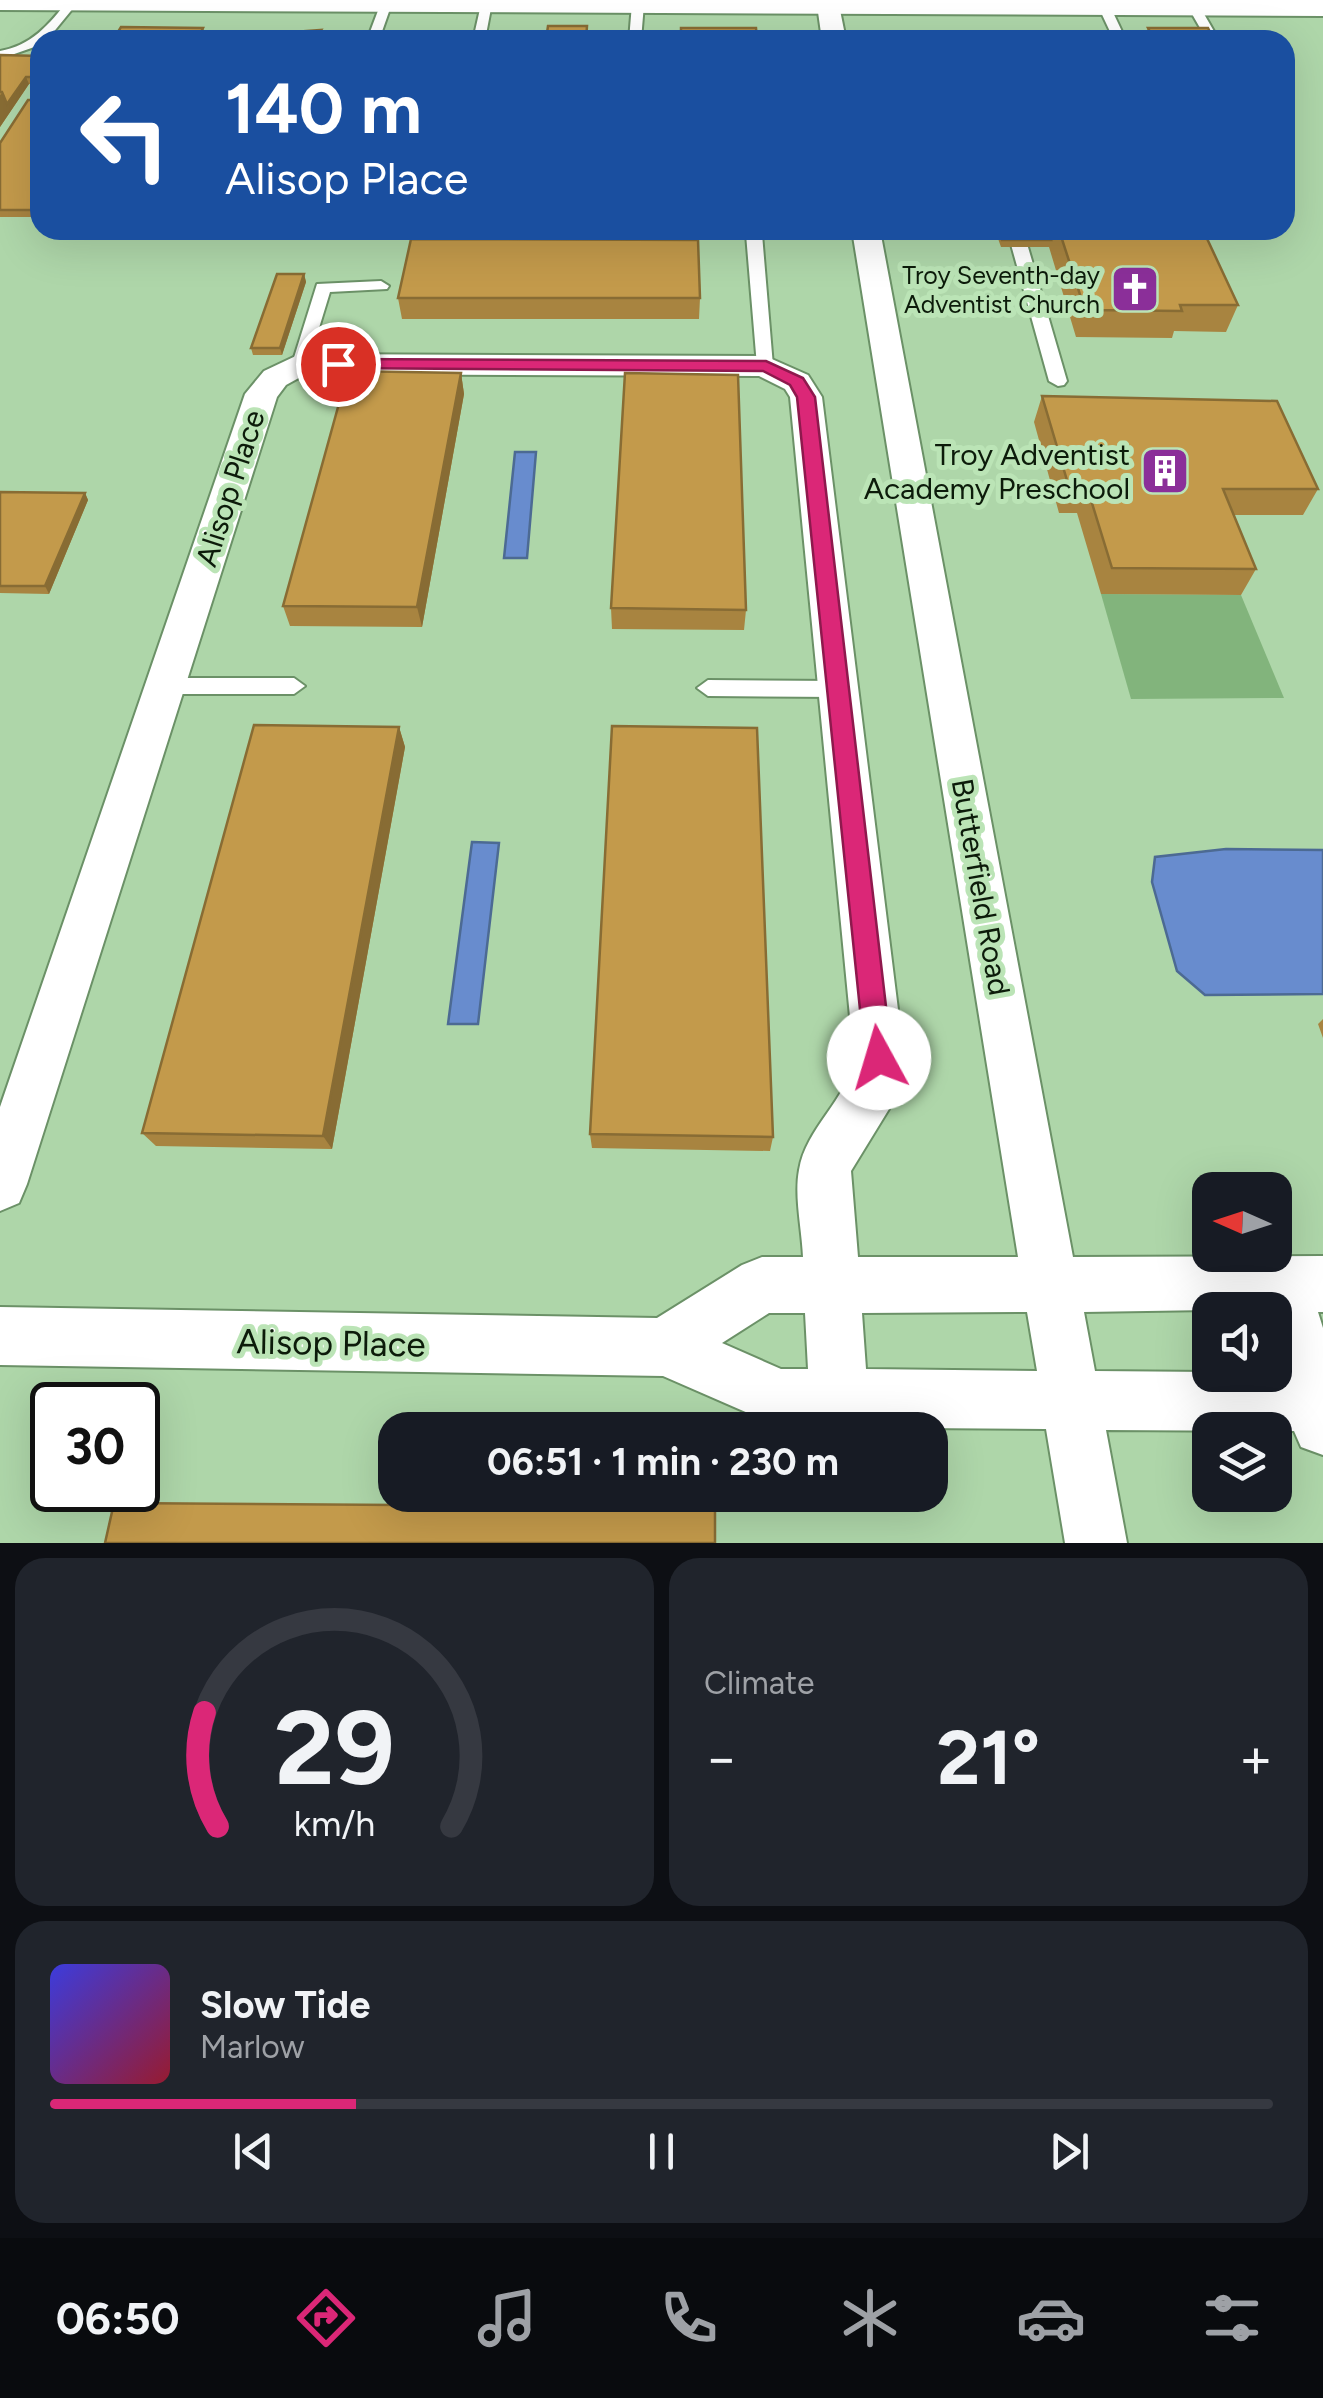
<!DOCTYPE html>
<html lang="en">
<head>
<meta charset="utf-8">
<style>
	:root { --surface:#171b24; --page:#20242c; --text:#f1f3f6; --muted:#9ea1a6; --line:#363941; --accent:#db2777 }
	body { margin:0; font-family:Figtree,sans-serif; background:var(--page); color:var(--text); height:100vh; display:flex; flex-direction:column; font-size:38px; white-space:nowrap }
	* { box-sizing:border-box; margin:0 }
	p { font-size:32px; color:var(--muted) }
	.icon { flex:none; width:55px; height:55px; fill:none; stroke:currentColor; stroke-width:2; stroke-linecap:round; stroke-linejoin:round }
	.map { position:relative; height:1543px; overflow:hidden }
	.side { display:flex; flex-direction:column; gap:15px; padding:15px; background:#0d0f14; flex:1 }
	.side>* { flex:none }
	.guide { position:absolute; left:30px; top:30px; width:1265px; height:210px; border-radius:30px; box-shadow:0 10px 40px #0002; background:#1a4fa0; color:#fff; overflow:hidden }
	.needle { width:65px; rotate:273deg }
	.tools { position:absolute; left:1192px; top:1172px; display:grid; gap:20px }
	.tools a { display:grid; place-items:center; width:100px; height:100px; border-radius:20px; background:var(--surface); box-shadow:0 10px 40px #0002; font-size:50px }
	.speed { position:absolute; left:30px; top:1382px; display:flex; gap:20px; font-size:50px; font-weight:700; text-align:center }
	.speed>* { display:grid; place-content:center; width:130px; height:130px; border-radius:50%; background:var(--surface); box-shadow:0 10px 40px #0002; line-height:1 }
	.speed .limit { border:5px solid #111; border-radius:15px; background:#fff; color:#111 }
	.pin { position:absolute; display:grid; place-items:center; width:85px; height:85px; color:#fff; margin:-42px; border:5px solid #fff; border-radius:50%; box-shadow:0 2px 10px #0007 }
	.me { position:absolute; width:110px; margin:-55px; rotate:354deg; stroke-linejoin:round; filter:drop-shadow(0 0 8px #0008) }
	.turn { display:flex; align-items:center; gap:35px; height:210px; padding:0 30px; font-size:45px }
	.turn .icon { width:130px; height:130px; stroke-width:2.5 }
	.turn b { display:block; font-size:70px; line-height:85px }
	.big { font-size:75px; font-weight:700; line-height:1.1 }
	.side .card { flex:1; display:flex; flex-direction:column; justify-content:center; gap:15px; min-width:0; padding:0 35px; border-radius:30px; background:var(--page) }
	.side .dial { align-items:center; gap:0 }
	.dial svg { height:260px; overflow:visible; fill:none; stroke:var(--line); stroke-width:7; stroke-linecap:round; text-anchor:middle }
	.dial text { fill:var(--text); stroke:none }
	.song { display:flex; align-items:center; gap:30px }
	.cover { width:120px; height:120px; border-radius:15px; background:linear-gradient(135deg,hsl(240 70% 55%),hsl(350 70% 35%)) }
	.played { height:10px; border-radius:5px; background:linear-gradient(90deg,var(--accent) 25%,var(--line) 25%) }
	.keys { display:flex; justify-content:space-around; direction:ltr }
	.heat { display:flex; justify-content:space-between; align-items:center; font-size:55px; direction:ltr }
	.side .tiles { flex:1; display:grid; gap:15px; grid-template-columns:1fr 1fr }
	.card:last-child { grid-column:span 2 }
	.trip { position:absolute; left:378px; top:1412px; width:570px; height:100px; border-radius:30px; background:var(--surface); box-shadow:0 10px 40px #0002; font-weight:700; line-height:100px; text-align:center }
	.menu { display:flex; height:160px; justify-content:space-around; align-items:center; background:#090b0e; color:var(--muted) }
	.menu .icon { width:70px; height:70px }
	.menu .current { color:var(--accent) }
	.menu b { font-size:45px; color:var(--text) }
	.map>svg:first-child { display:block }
</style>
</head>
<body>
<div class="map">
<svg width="1323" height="1543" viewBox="0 0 1323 1543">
	<rect width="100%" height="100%" fill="#aed6a9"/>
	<!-- green -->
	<path fill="#82b47c" d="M1101,594L1241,595L1284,698L1131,699Z"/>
	<!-- water -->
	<path fill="#688cce" stroke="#4c6a93" stroke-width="2.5" d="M515,452H536L527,558H504Z
		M472,842L499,843L478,1024H448Z
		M1226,849L1323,850V994L1205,995L1177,971L1152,882L1155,857Z"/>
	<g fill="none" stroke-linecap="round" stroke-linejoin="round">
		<!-- service casing -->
		<g stroke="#6b9167" stroke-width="4">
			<path id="service" d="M68,0L79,1L47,40H40V45L0,59V51C31,46 50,24 68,0Z
				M382,0L392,3L379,40H367Z
				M482,0L492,3L485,40H473Z
				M638,0L644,4L641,40H629L632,4Z
				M1104,2L1110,6L1126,40H1114L1098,6Z
				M1194,3L1200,7L1219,40H1207L1188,7Z
				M752,230L762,234L773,366L765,371L757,366L746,234Z
				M1007,230H1023L1067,381L1064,385L1058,386L1049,381Z
				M381,281L389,286L387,289L330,292L308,364L306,368H294L292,364L317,284Z
				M164,678H294L305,686L294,694H164L153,686Z
				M708,680L838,681L849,689L838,697L708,696L697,688Z"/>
		</g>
		<!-- minor casing -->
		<g stroke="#6b9167" stroke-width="4">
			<path id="minor" d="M820,0H836L839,5L846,40H822L817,5Z
				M852,230H880L1073,1257L1323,1256V1312H1318L1323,1328V1455L1301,1447L1294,1431L1106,1430L1127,1543H1065L1046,1429L780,1427L663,1376L0,1365V1307L657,1318L742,1265L762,1257H803C802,1230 794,1196 799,1170C806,1127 847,1101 854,1058L790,397L785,389L759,376L306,374L286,385L277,397L27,1184L19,1203L0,1211V1107L245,394L264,371L300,354L765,356L808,375L822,397L904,1058L889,1109L851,1171L858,1257H1018ZM1210,1310H1275L1278,1372L1210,1375V1372L1095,1371L1084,1312ZM1027,1312L1037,1371L866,1369L862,1313ZM769,1313H805L808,1369H781L722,1343Z"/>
		</g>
		<!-- secondary casing -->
		<g stroke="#6b9167" stroke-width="4">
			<path id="secondary" d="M0,0H1323V16L0,10Z"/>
		</g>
		<!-- service -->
		<use href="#service" fill="#fff" fill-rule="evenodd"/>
		<!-- minor -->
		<use href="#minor" fill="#fff" fill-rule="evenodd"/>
		<!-- secondary -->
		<use href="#secondary" fill="#fff" fill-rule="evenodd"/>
	</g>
	<!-- wall -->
	<path fill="#a88440" d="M1148,28L1214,40H1144Z
		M0,55L40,56V79L36,84H29L0,127Z
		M40,100V217H0V143Z
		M995,230H1203L1238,305L1226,332L1174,331L1172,338L1076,337L1049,247H1001Z
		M304,274L306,282L282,355H253L251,348Z
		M398,298H700L699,319H402Z
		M461,373L464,394L422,627L290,626L283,606Z
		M1042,396L1318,489L1303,515H1234L1256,569L1241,595L1101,594L1077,513H1059L1034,422Z
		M0,492L85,493L88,500L49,594L0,593Z
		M611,608L746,610L744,630L612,629Z
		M399,727L405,747L332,1149L156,1146L142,1133Z
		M1323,1019V1038L1318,1024Z
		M590,1134L773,1137L770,1151L592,1148Z"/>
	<!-- shaded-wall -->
	<path fill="#886c34" d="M203,28L207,40H197Z
		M40,68V79L36,84L34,77Z
		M26,77L29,84L0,127V95Z
		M304,274L306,282L282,355L280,348Z
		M461,373L464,394L422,627L417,607Z
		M85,493L88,500L49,594L45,586Z
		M399,727L405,747L332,1149L323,1136Z"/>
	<!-- building -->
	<path fill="#c39a4b" stroke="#886c34" stroke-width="2.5" d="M548,26H587L586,40H546Z
		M121,27L203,28L197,40H113Z
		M681,28H756L757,40H681Z
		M1148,28H1208L1214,40H1154Z
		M321,30L318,34H329L326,40H263L266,34Z
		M0,55L40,56V68L34,77H26L7,104L2,92H0Z
		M28,100H40V210H0V143Z
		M999,230H1047L1051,240H1002Z
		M1059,230H1203L1238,305H1180L1182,311L1085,310Z
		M411,239L698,240L700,298H398Z
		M277,274H304L280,348H251Z
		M348,371L461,373L417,607L283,606Z
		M625,373L738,375L746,610L611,608Z
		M1042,396L1277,401L1318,489H1223L1256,569L1112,568L1087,487H1069Z
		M0,492L85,493L45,586H0Z
		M254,725L399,727L323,1136L142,1133Z
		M612,726L757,728L773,1137L590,1134Z
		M114,1503L715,1507V1543H105Z"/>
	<!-- route -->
	<path fill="#db2777" stroke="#8e194d" stroke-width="2.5" d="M338,359L766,361L803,378L815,397L892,1058L888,1067L879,1070L869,1067L865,1058L797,397L790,385L763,371L332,368V360Z"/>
	<!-- icons -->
	<defs>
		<g id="church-square" transform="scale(2.5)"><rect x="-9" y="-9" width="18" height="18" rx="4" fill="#8b2f99" stroke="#bbe4b6"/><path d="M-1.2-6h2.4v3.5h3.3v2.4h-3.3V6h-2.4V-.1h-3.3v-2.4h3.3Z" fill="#fff"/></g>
		<g id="building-square" transform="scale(2.5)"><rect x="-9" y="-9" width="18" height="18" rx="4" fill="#8b2f99" stroke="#bbe4b6"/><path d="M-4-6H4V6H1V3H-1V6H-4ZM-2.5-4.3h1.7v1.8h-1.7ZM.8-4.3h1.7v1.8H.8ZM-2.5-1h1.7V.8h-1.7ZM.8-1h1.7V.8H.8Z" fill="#fff"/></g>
	</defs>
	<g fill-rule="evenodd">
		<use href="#church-square" x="1135" y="289"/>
		<use href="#building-square" x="1165" y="471"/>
	</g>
	<g text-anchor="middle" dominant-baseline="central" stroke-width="10" stroke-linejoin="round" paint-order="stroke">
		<!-- far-poi labels -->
		<g font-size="25" fill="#0c1b0a" stroke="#bbe4b6" text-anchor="end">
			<text x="1100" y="275">Troy Seventh-day<tspan x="1100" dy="29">Adventist Church</tspan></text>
		</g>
		<!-- poi labels -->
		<g font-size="30" fill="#0c1b0a" stroke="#bbe4b6" text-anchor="end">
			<text x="1130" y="454">Troy Adventist<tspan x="1130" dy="34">Academy Preschool</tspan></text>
		</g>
		<!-- street labels -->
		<g font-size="30" fill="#0c1b0a" stroke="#bbe4b6">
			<text transform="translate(230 488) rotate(-72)">Alisop Place</text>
			<text transform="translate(981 887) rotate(80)">Butterfield Road</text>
		</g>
		<!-- near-street labels -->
		<g font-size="35" fill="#0c1b0a" stroke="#bbe4b6">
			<text transform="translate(331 1343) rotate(1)">Alisop Place</text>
		</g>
	</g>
</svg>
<div class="tools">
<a><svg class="needle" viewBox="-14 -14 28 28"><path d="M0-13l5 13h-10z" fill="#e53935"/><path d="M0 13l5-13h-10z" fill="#9ea1a6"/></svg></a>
<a><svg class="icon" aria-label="sound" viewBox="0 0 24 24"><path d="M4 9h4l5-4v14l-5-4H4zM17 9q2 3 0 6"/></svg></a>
<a><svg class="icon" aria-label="layers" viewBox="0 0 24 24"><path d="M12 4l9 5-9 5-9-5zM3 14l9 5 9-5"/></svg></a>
</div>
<div class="speed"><div class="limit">30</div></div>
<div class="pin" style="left:338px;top:364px;background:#d93025"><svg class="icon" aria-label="arrive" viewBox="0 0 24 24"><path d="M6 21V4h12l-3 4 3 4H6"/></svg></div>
<svg class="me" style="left:879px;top:1058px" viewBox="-20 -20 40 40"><circle r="19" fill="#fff"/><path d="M0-13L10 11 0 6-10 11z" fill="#db2777"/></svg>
<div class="trip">06:51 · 1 min · 230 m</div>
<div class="guide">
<div class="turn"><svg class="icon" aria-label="left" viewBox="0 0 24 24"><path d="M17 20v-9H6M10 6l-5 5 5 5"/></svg><div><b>140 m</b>Alisop Place</div></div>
</div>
</div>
<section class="side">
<div class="tiles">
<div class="card dial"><svg viewBox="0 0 100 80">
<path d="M14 69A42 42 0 1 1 86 69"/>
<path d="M14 69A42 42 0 0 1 10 34" stroke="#db2777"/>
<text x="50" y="56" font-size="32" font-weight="700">29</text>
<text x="50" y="72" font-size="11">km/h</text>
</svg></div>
<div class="card"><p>Climate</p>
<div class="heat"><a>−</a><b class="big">21°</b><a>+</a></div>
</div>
<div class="card">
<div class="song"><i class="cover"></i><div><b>Slow Tide</b><p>Marlow</p></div></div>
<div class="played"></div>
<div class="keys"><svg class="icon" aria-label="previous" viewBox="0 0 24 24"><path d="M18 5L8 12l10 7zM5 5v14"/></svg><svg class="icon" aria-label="pause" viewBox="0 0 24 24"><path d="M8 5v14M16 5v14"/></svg><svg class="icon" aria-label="next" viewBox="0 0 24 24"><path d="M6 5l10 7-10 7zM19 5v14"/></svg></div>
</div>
</div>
</section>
<nav class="menu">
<b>06:50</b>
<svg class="icon current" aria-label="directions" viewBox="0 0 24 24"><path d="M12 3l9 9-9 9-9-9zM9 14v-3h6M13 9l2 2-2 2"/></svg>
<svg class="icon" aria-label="music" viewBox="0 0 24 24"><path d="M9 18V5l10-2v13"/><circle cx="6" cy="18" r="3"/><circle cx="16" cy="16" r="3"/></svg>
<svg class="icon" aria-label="phone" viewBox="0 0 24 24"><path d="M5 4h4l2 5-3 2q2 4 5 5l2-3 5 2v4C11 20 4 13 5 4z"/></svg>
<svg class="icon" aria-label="climate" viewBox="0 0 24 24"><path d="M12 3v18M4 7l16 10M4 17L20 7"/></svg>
<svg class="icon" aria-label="car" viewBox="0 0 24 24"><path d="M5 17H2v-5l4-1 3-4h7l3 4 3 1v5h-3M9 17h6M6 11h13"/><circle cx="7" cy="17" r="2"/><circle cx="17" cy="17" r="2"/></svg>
<svg class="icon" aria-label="filters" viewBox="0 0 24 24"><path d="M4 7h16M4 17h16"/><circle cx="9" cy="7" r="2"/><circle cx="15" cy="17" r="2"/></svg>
</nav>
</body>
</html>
